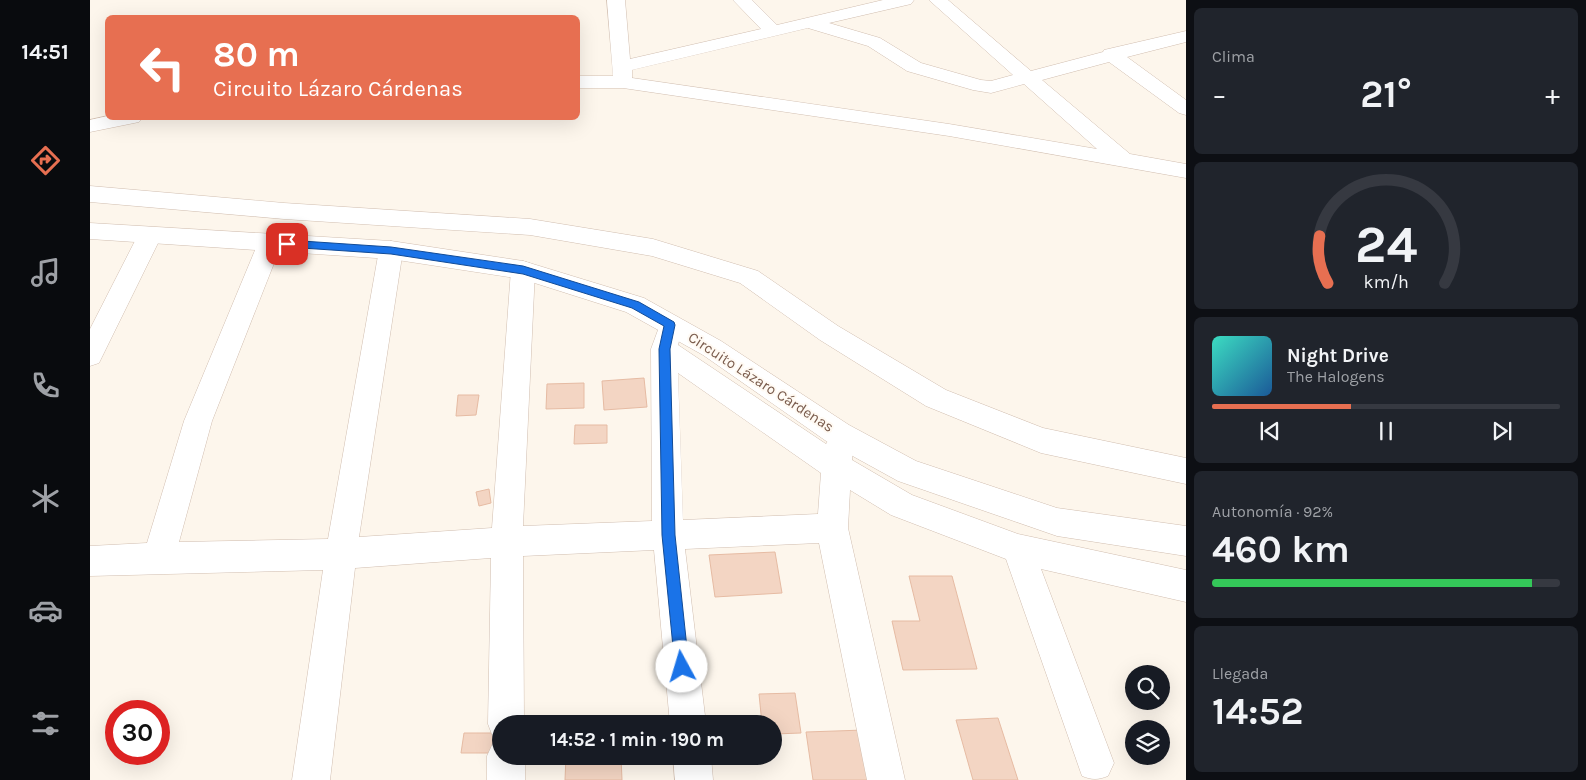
<!DOCTYPE html>
<html lang="es">
<head>
<meta charset="utf-8">
<style>
	:root { --surface:#171b24; --page:#20242c; --text:#f1f3f6; --muted:#9ea1a6; --line:#363941; --accent:#e76f51 }
	body { margin:0; font-family:Karla,sans-serif; background:var(--page); color:var(--text); height:100vh; display:flex; flex-direction:column; font-size:19px; white-space:nowrap }
	* { box-sizing:border-box; margin:0 }
	p { font-size:16px; color:var(--muted) }
	.icon { flex:none; width:28px; height:28px; fill:none; stroke:currentColor; stroke-width:2; stroke-linecap:round; stroke-linejoin:round }
	.map { position:relative; flex:1; overflow:hidden }
	.drawer { display:flex; flex-direction:column; gap:8px; padding:8px; background:#0d0f14; width:400px }
	.drawer>* { flex:none }
	.banner { position:absolute; left:15px; top:15px; width:475px; height:105px; border-radius:8px; box-shadow:0 5px 20px #0002; background:#e76f51; color:#fff; overflow:hidden }
	.tools { position:absolute; left:1035px; top:665px; display:grid; gap:10px }
	.tools a { display:grid; place-items:center; width:45px; height:45px; border-radius:50%; background:var(--surface); box-shadow:0 5px 20px #0002; font-size:25px }
	.speed { position:absolute; left:15px; top:700px; display:flex; gap:10px; font-size:25px; font-weight:700; text-align:center }
	.speed>* { display:grid; place-content:center; width:65px; height:65px; border-radius:50%; background:var(--surface); box-shadow:0 5px 20px #0002; line-height:1 }
	.speed .limit { border:8px solid #d22; background:#fff; color:#111 }
	.pin { position:absolute; display:grid; place-items:center; width:42px; height:42px; color:#fff; margin:-21px; border-radius:10px; box-shadow:0 2px 8px #0006 }
	.me { position:absolute; width:55px; margin:-28px; rotate:354deg; stroke-linejoin:round; filter:drop-shadow(0 0 4px #0008) }
	.turn { display:flex; align-items:center; gap:18px; height:105px; padding:0 25px; font-size:22px }
	.turn .icon { width:65px; height:65px; stroke-width:2.5 }
	.turn b { display:block; font-size:35px; line-height:42px }
	.big { font-size:38px; font-weight:700; line-height:1.1 }
	.drawer .card { flex:1; display:flex; flex-direction:column; justify-content:center; gap:8px; min-width:0; padding:0 18px; border-radius:8px; background:var(--page) }
	.drawer .dial { align-items:center; gap:0 }
	.dial svg { height:130px; overflow:visible; fill:none; stroke:var(--line); stroke-width:7; stroke-linecap:round; text-anchor:middle }
	.dial text { fill:var(--text); stroke:none }
	.song { display:flex; align-items:center; gap:15px }
	.cover { width:60px; height:60px; border-radius:8px; background:linear-gradient(135deg,hsl(170 70% 55%),hsl(210 70% 35%)) }
	.played { height:5px; border-radius:2px; background:linear-gradient(90deg,var(--accent) 40%,var(--line) 40%) }
	.keys { display:flex; justify-content:space-around; direction:ltr }
	.heat { display:flex; justify-content:space-between; align-items:center; font-size:28px; direction:ltr }
	.charge { height:8px; border-radius:4px; background:linear-gradient(90deg,#34c759 92%,var(--line) 0) }
	.trip { position:absolute; left:402px; top:715px; width:290px; height:50px; border-radius:25px; background:var(--surface); box-shadow:0 5px 20px #0002; font-weight:700; line-height:50px; text-align:center }
	main { display:flex; flex:1; min-height:0 }
	.dock { display:flex; flex-direction:column; width:90px; justify-content:space-around; align-items:center; background:#090b0e; color:var(--muted) }
	.dock .icon { width:35px; height:35px }
	.dock .current { color:var(--accent) }
	.dock b { font-size:22px; color:var(--text) }
	.map>svg:first-child { display:block }
</style>
</head>
<body>
<main>
<nav class="dock">
<b>14:51</b>
<svg class="icon current" aria-label="directions" viewBox="0 0 24 24"><path d="M12 3l9 9-9 9-9-9zM9 14v-3h6M13 9l2 2-2 2"/></svg>
<svg class="icon" aria-label="music" viewBox="0 0 24 24"><path d="M9 18V5l10-2v13"/><circle cx="6" cy="18" r="3"/><circle cx="16" cy="16" r="3"/></svg>
<svg class="icon" aria-label="phone" viewBox="0 0 24 24"><path d="M5 4h4l2 5-3 2q2 4 5 5l2-3 5 2v4C11 20 4 13 5 4z"/></svg>
<svg class="icon" aria-label="climate" viewBox="0 0 24 24"><path d="M12 3v18M4 7l16 10M4 17L20 7"/></svg>
<svg class="icon" aria-label="car" viewBox="0 0 24 24"><path d="M5 17H2v-5l4-1 3-4h7l3 4 3 1v5h-3M9 17h6M6 11h13"/><circle cx="7" cy="17" r="2"/><circle cx="17" cy="17" r="2"/></svg>
<svg class="icon" aria-label="filters" viewBox="0 0 24 24"><path d="M4 7h16M4 17h16"/><circle cx="9" cy="7" r="2"/><circle cx="15" cy="17" r="2"/></svg>
</nav>
<div class="map">
<svg width="1096" height="780" viewBox="0 0 1096 780">
	<rect width="100%" height="100%" fill="#fdf6ec"/>
	<!-- building -->
	<path fill="#f3d5c3" stroke="#e6bba3" d="M554,378L557,407L514,410L512,381Z
		M494,383V408L456,409L457,384Z
		M368,395H389L386,415L366,416Z
		M485,425H517V443L484,444Z
		M399,489L401,503L389,506L386,492Z
		M685,552L692,593L625,597L619,555Z
		M819,576H862L887,669L813,670L802,621H830Z
		M705,693L711,733L684,734V724H672L669,694Z
		M908,718L928,780H883L866,720Z
		M774,730L783,780H723L716,732Z
		M374,733H404L402,753H371Z
		M476,756H531L532,780H475Z"/>
	<g fill="none" stroke-linecap="round" stroke-linejoin="round">
		<!-- minor casing -->
		<g stroke="#d1beb0" stroke-width="1">
			<path id="minor" d="M517,0H535L540,59L671,29L643,0H662L687,25L793,0H824L821,4L739,23L790,38L831,63L891,80L901,81L923,75L839,0H858L941,71L1013,52L1014,50L1096,31V42L1037,57L1096,100V115L1089,113L1019,62L952,80L1040,154L1096,164V178L859,136L533,88H488V76H523ZM718,28L778,46L817,71L883,90L901,93L934,84L1007,149L859,124L542,78V70Z
				M18,116V118H52L49,122L0,132V120Z
				M0,186L194,203L440,219L563,239L668,271L748,326L856,390L953,428L1096,458V484L951,453L836,406L730,340L650,283L562,256L440,235L194,219L0,202Z
				M60,227L68,229L72,235L9,363L0,366V329L48,235L52,229Z
				M180,235L188,237L192,243L122,421L89,542L238,539L289,250L293,244L301,241L309,244L313,250L269,537L402,528L421,270L424,264L433,261L442,264L445,270L433,526L562,521L561,349L568,330L577,327L586,330L590,337L588,345L736,444L738,441L748,437L758,441L763,450L762,460L822,495L928,534L1096,570V602L951,569L1024,763L1018,776C1008,780 1002,780 992,776L916,559L801,515L760,490L758,528L815,780H777L729,543L595,549L616,724H580L564,550L433,556L434,724H411V756H435V780H397V756L403,743L410,740L403,737L398,724L401,558L265,568L240,780H202L233,570L0,576V546L57,543L94,421L168,243L172,237ZM588,373L731,473L728,514L593,520Z
				M583,756H621L623,780H585Z"/>
		</g>
		<!-- tertiary casing -->
		<g stroke="#d1beb0" stroke-width="1">
			<path id="tertiary" d="M0,223L301,241L433,261L554,298L631,341L759,425L826,461L967,508L1096,526V556L967,536L808,481L739,443L613,355L536,312L432,279L301,259L0,239Z"/>
		</g>
		<!-- minor -->
		<use href="#minor" fill="#fff" fill-rule="evenodd"/>
		<!-- tertiary -->
		<use href="#tertiary" fill="#fff" fill-rule="evenodd"/>
	</g>
	<!-- route -->
	<path fill="#1a73e8" stroke="#114b97" d="M197,240L301,247L433,266L549,302L584,322L585,325L580,349L585,535L599,667L597,672L592,674L587,672L585,667L572,535L569,349L574,326L542,308L433,274L301,254L197,247L192,244Z"/>
	<g text-anchor="middle" dominant-baseline="central" stroke-width="4" stroke-linejoin="round" paint-order="stroke">
		<!-- street labels -->
		<g font-size="15" fill="#7a5c4d" stroke="#fffaf3">
			<text transform="translate(671 382) rotate(33)">Circuito Lázaro Cárdenas</text>
		</g>
	</g>
</svg>
<div class="tools">
<a><svg class="icon" aria-label="search" viewBox="0 0 24 24"><circle cx="10" cy="10" r="6"/><path d="M15 15l6 6"/></svg></a>
<a><svg class="icon" aria-label="layers" viewBox="0 0 24 24"><path d="M12 4l9 5-9 5-9-5zM3 14l9 5 9-5"/></svg></a>
</div>
<div class="speed"><div class="limit">30</div></div>
<div class="pin" style="left:197px;top:244px;background:#d93025"><svg class="icon" aria-label="arrive" viewBox="0 0 24 24"><path d="M6 21V4h12l-3 4 3 4H6"/></svg></div>
<svg class="me" style="left:592px;top:667px" viewBox="-20 -20 40 40"><circle r="19" fill="#fff"/><path d="M0-13L10 11 0 6-10 11z" fill="#1a73e8"/></svg>
<div class="trip">14:52 · 1 min · 190 m</div>
<div class="banner">
<div class="turn"><svg class="icon" aria-label="left" viewBox="0 0 24 24"><path d="M17 20v-9H6M10 6l-5 5 5 5"/></svg><div><b>80 m</b>Circuito Lázaro Cárdenas</div></div>
</div>
</div>
<section class="drawer">
<div class="card"><p>Clima</p>
<div class="heat"><a>−</a><b class="big">21°</b><a>+</a></div>
</div>
<div class="card dial"><svg viewBox="0 0 100 80">
<path d="M14 69A42 42 0 1 1 86 69"/>
<path d="M14 69A42 42 0 0 1 9 40" stroke="#e76f51"/>
<text x="50" y="56" font-size="32" font-weight="700">24</text>
<text x="50" y="72" font-size="11">km/h</text>
</svg></div>
<div class="card">
<div class="song"><i class="cover"></i><div><b>Night Drive</b><p>The Halogens</p></div></div>
<div class="played"></div>
<div class="keys"><svg class="icon" aria-label="previous" viewBox="0 0 24 24"><path d="M18 5L8 12l10 7zM5 5v14"/></svg><svg class="icon" aria-label="pause" viewBox="0 0 24 24"><path d="M8 5v14M16 5v14"/></svg><svg class="icon" aria-label="next" viewBox="0 0 24 24"><path d="M6 5l10 7-10 7zM19 5v14"/></svg></div>
</div>
<div class="card"><p>Autonomía · 92%</p><b class="big">460 km</b><div class="charge"></div></div>
<div class="card"><p>Llegada</p><b class="big">14:52</b></div>
</section>
</main>
</body>
</html>
